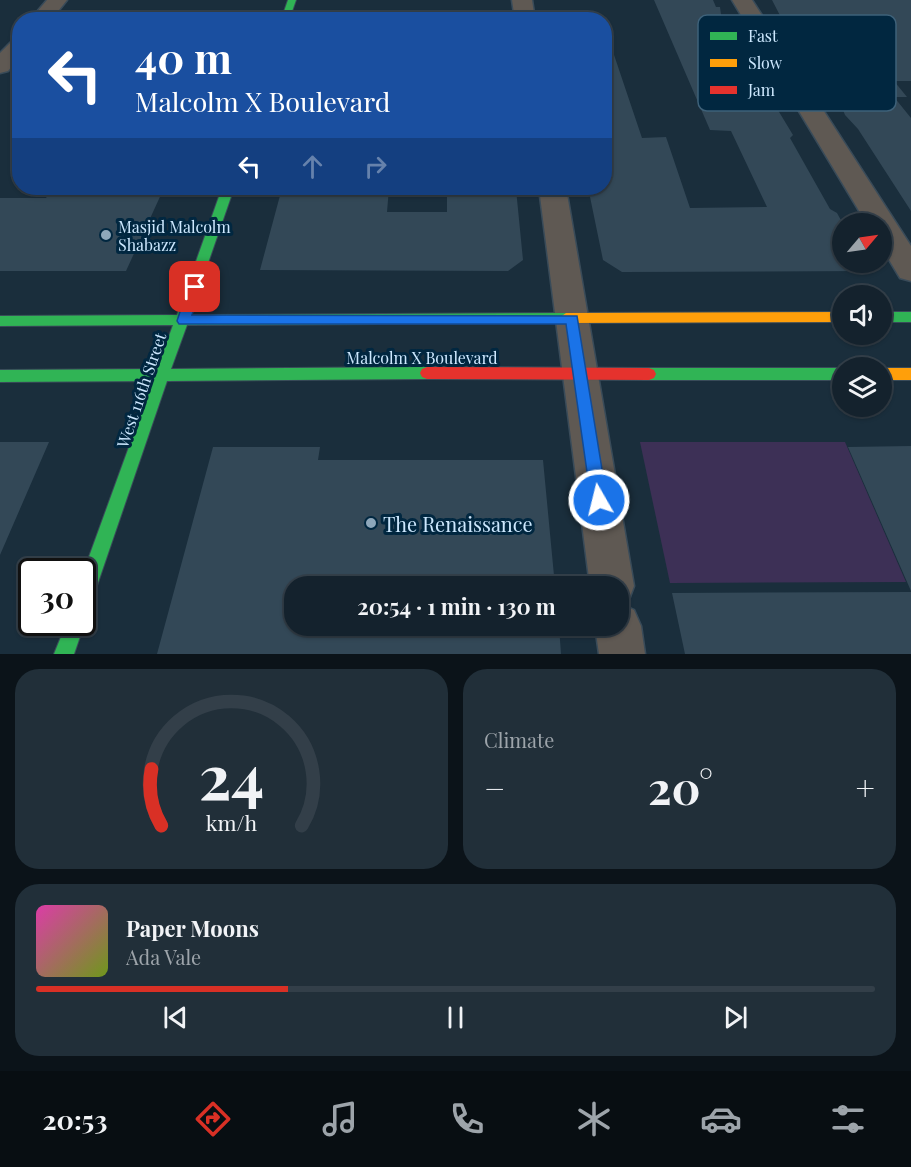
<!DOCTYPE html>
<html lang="en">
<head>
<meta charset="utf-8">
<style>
	:root { --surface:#14222d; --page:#212f39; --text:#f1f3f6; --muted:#9da4aa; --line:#333f49; --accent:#d93025 }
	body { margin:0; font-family:"Playfair Display",serif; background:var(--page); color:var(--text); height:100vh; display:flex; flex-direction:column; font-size:22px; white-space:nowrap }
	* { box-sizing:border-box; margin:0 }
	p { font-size:20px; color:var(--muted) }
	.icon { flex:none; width:33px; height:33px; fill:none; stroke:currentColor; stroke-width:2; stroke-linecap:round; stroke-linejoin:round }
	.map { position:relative; height:654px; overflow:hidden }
	.drawer { display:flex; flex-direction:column; gap:15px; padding:15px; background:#0b1319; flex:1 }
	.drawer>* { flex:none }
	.hud { position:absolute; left:12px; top:12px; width:600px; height:183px; border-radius:24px; box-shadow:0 2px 4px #0004,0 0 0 2px var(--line); background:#1a4fa0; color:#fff; overflow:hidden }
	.needle { width:39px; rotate:61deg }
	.fabs { position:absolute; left:832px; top:213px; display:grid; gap:12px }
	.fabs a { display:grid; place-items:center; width:60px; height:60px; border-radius:50%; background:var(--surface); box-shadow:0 2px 4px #0004,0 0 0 2px var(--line); font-size:30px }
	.speed { position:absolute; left:18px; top:558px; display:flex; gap:12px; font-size:30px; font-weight:700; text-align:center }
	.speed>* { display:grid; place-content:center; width:78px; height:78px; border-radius:50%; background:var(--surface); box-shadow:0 2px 4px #0004,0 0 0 2px var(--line); line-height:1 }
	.speed .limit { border:3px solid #111; border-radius:9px; background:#fff; color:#111 }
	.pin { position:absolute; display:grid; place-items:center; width:51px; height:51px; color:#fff; margin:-26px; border-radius:12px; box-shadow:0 3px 9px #0006 }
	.me { position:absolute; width:66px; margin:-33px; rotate:352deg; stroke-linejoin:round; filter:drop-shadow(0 0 4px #0008) }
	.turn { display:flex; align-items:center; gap:21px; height:126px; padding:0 24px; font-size:27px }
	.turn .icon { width:78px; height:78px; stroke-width:2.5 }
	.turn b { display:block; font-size:42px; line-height:51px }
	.lanes { display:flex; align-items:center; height:57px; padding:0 24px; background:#0003; justify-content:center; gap:30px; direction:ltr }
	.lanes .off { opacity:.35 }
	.big { font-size:45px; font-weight:700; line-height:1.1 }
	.drawer .card { flex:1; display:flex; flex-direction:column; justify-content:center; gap:9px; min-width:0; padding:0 21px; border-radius:24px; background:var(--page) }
	.drawer .dial { align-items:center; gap:0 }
	.dial svg { height:156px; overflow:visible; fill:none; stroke:var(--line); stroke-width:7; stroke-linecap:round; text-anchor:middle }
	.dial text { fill:var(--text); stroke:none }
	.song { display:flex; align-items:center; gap:18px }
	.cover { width:72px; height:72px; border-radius:9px; background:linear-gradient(135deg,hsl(320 70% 55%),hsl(80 70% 35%)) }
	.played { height:6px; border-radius:3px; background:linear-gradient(90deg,var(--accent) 30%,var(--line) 30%) }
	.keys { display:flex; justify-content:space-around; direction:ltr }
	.heat { display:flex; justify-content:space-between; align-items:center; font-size:33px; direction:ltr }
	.drawer .tiles { flex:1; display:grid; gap:15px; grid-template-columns:1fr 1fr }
	.card:last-child { grid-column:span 2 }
	.trip { position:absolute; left:284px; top:576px; width:345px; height:60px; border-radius:24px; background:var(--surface); box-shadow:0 2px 4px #0004,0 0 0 2px var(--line); font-weight:700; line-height:60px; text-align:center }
	.tabs { display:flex; height:96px; justify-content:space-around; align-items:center; background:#080e12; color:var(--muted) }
	.tabs .icon { width:42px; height:42px }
	.tabs .current { color:var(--accent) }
	.tabs b { font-size:27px; color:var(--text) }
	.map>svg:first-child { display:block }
</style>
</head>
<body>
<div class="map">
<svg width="911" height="654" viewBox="0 0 911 654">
	<rect width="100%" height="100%" fill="#1a2e3c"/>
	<!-- green -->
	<path fill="#3d3056" d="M640,442H845L906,582L670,583Z"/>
	<!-- building -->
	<path fill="#334857" d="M654,0H713L716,7H720L722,22H730L735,39L793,135L790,138L808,170L830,209L837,213L843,224V262H865L870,271L622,272L603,260L589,192L590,188H604V41L609,40L642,138L666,137L690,208L767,207L731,131L710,130Z
		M772,0H911V81H894L907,97H894L911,118V211L858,129L845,115L841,105L836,102L825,82L789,33Z
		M53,188H164L126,271H0V198H46Z
		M282,188H389L387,212H447V189H516L523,260L508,271L260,270Z
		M0,442H49L0,555Z
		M911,446V591L848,447Z
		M213,447H320L318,460H543L555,586H294V626H559L561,654H157Z
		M911,592V654H685L672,593Z"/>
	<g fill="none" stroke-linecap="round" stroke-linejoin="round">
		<!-- street casing -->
		<g stroke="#394b59" stroke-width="3">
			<path id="street" d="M47,0H67L51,20H30Z
				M512,0H532L535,20H515Z
				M732,0H752L911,246V281L900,278L882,248V224H867Z
				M20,38V57L8,71L0,73V53L13,40Z
				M539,188H566L634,586L628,602L621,604L634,610L641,626L645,654H599L595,626H618V586H590Z"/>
		</g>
		<!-- fast casing -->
		<g stroke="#394b59" stroke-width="2">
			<path id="fast" d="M288,0H296L289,20H281Z
				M222,188H234L190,315L566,313L573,318L566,323L187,325L171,369L427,367L432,369L434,373L432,377L427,379L167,381L91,603L88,609L82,612V576L153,381L0,382V370L157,369L173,325L0,326V316L177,315Z
				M882,312H911V322H882Z
				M649,368H843V380H649L644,378L642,374L644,370Z
				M82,615L85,622L74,654H54L67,622H82Z"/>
		</g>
		<!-- slow casing -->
		<g stroke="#394b59" stroke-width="2">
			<path id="slow" d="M843,312V322L566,323L559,318L566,313Z
				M882,368H911V380H882Z"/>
		</g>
		<!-- jam casing -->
		<g stroke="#394b59" stroke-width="2">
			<path id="jam" d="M427,367L649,368L654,370L656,374L654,378L649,380L427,379L422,377L420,373L422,369Z"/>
		</g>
		<!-- street -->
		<use href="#street" fill="#5f5953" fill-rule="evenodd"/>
		<!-- fast -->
		<use href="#fast" fill="#30b455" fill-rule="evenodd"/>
		<!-- slow -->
		<use href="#slow" fill="#ff9f0a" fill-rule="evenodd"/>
		<!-- jam -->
		<use href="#jam" fill="#e5322d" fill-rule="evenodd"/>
	</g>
	<!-- route -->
	<path fill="#1a73e8" stroke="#114b97" stroke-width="1.5" d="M195,282L201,287L192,315L577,316L607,500L605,506L599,508L593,506L591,500L566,324H179L177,321L188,287Z"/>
	<!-- markers -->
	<g fill="#8ea7ba" stroke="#012740" stroke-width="2">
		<circle cx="106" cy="235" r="6"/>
		<circle cx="371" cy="523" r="6"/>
	</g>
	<g text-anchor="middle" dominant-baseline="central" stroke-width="6" stroke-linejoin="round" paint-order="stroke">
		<!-- poi labels -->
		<g font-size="16" fill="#cde8fe" stroke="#012740" text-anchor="start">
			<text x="118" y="226">Masjid Malcolm<tspan x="118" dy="18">Shabazz</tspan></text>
		</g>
		<!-- street labels -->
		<g font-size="16" fill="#cde8fe" stroke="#012740">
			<text x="422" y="357">Malcolm X Boulevard</text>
			<text transform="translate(141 390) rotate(-71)">West 116th Street</text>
		</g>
		<!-- near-poi labels -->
		<g font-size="20" fill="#cde8fe" stroke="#012740" text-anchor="start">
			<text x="383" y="523">The Renaissance</text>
		</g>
	</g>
	<!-- legend -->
	<rect x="698" y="15" width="198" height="96" rx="9" fill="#012740" stroke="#3e6179" stroke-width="1.5"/>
	<rect x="710" y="32" width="27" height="8" fill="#30b455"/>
	<rect x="710" y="59" width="27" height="8" fill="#ff9f0a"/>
	<rect x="710" y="86" width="27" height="8" fill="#e5322d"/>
	<g font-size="16" fill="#cde8fe">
		<text x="748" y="42">Fast</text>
		<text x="748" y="69">Slow</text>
		<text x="748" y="96">Jam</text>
	</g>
</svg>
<div class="fabs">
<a><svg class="needle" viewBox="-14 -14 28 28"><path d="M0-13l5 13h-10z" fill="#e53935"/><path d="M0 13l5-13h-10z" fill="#9da4aa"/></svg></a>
<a><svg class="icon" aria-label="sound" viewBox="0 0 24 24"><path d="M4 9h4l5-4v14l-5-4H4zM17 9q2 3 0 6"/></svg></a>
<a><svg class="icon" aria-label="layers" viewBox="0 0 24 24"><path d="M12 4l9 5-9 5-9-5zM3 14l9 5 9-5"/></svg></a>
</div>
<div class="speed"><div class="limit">30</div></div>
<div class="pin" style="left:195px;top:287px;background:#d93025"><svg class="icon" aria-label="arrive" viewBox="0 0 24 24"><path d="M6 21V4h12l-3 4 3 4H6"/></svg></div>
<svg class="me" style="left:599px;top:500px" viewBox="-20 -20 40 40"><circle r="17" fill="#1a73e8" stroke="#fff" stroke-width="3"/><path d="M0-11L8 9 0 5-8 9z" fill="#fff"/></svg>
<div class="trip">20:54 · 1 min · 130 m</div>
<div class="hud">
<div class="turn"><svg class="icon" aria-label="left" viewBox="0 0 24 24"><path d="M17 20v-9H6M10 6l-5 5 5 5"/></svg><div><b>40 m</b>Malcolm X Boulevard</div></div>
<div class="lanes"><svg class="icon" aria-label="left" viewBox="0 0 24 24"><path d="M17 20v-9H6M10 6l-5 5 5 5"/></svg><svg class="icon off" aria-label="ahead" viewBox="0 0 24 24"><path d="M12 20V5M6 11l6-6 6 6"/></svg><svg class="icon off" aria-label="right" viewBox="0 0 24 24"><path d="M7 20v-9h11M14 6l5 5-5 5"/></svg></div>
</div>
</div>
<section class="drawer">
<div class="tiles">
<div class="card dial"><svg viewBox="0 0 100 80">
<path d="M14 69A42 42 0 1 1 86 69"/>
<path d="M14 69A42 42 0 0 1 9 40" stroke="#d93025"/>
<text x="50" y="56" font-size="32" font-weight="700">24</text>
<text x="50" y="72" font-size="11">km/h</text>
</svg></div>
<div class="card"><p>Climate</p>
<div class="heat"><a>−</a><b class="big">20°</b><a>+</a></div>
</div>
<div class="card">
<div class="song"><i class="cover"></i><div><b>Paper Moons</b><p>Ada Vale</p></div></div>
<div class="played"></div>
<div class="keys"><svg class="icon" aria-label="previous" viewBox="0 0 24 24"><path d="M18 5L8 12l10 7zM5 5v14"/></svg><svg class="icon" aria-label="pause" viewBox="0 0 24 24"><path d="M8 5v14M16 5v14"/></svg><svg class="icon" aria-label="next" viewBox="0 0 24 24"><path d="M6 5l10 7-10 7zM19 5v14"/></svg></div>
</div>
</div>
</section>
<nav class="tabs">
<b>20:53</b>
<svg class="icon current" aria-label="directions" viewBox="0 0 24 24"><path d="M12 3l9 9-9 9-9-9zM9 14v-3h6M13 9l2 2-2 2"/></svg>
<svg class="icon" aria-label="music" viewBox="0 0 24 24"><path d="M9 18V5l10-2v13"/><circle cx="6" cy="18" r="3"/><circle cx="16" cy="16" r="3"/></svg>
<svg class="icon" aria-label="phone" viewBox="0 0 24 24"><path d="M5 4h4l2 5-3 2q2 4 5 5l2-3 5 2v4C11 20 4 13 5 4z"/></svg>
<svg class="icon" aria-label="climate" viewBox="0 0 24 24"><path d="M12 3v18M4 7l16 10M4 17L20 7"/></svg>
<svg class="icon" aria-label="car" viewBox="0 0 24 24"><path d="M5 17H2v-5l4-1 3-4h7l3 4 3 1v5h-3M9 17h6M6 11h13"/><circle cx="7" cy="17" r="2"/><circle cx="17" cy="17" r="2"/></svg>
<svg class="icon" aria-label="filters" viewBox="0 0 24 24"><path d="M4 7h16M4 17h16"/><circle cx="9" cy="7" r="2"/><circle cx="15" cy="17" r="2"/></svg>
</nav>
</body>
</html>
